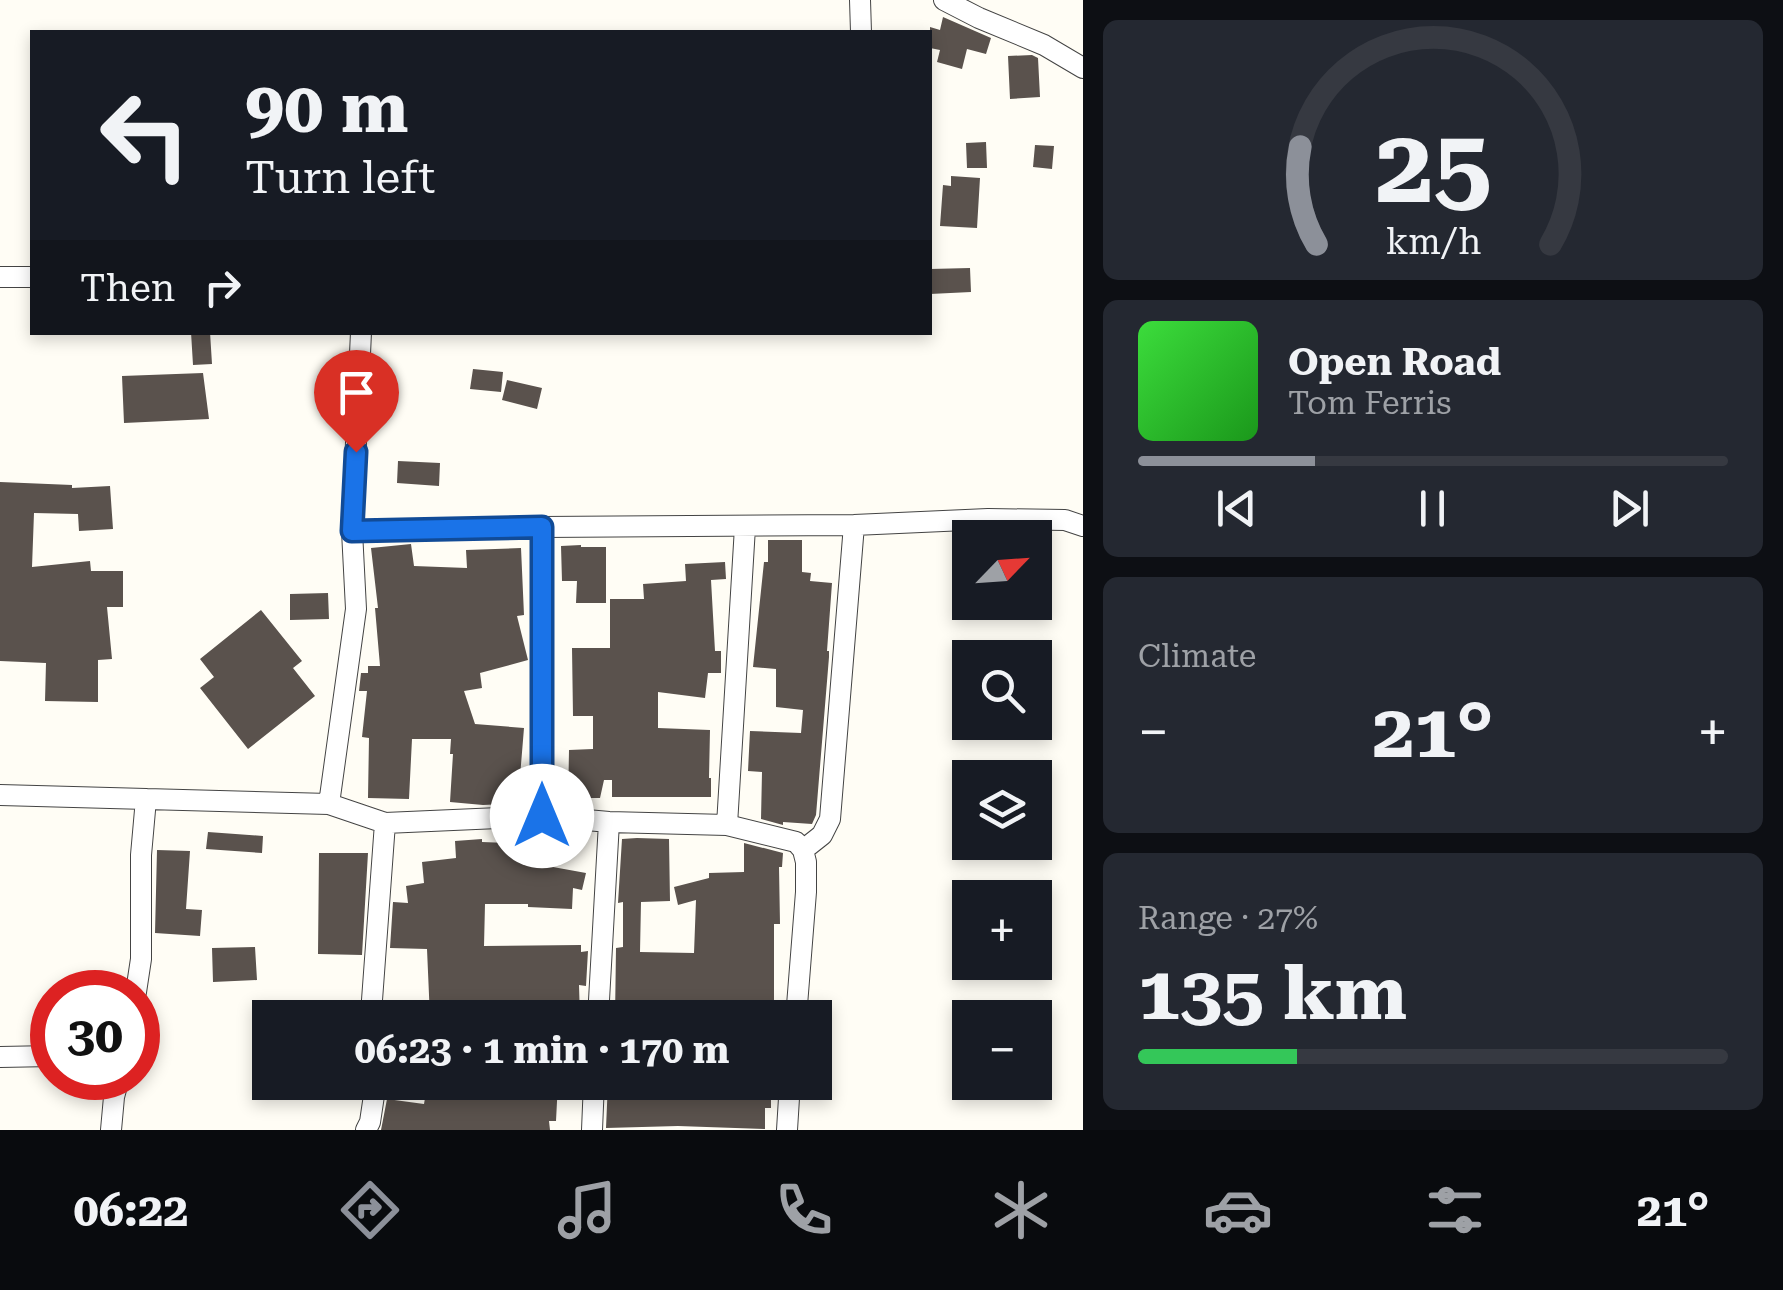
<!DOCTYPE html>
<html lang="en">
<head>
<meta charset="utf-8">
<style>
	:root { --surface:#171b24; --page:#242831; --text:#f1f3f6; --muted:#9ea1a6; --line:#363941; --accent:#8c9099 }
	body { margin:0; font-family:"Roboto Serif",serif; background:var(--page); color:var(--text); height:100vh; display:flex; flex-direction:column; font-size:38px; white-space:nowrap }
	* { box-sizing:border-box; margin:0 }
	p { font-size:32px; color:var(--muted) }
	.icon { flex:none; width:55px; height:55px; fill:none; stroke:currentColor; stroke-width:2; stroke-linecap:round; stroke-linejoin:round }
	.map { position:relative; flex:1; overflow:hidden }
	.panel { display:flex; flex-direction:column; gap:20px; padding:20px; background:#0d0f14; width:700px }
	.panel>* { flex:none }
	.banner { position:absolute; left:30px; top:30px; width:902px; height:305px; border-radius:0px; box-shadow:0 5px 15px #0003; background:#171b24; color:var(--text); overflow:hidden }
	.needle { width:65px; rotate:65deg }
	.buttons { position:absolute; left:952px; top:520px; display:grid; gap:20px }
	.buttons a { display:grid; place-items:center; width:100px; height:100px; border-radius:0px; background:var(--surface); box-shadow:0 5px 15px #0003; font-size:50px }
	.speed { position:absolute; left:30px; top:970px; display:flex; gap:20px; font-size:50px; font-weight:700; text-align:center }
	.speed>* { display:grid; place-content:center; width:130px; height:130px; border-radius:50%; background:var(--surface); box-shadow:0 5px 15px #0003; line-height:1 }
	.speed .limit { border:15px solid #d22; background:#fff; color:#111 }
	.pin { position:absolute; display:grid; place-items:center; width:85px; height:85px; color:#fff; margin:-102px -42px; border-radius:50% 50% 50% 0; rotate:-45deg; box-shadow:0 0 10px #0007 }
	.pin .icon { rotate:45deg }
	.me { position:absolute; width:110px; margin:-55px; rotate:0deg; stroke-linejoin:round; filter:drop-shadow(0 0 8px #0008) }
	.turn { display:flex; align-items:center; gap:35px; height:210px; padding:0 50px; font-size:45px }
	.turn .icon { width:130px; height:130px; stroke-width:2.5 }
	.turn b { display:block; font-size:70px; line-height:85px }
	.then { display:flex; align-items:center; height:95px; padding:0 50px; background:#0003; gap:20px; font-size:38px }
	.big { font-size:75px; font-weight:700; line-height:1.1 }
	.panel .card { flex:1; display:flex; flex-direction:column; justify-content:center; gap:15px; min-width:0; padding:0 35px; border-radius:15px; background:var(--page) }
	.panel .dial { align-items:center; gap:0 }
	.dial svg { height:260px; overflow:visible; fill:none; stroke:var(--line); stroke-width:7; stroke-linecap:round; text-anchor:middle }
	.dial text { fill:var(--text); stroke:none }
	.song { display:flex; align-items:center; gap:30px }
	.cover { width:120px; height:120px; border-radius:15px; background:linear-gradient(135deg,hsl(120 70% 55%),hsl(120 70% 35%)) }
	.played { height:10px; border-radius:5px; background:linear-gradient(90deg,var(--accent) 30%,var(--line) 30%) }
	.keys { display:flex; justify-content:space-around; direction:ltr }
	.heat { display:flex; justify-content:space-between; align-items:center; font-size:55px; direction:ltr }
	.charge { height:15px; border-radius:8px; background:linear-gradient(90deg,#34c759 27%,var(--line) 0) }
	.trip { position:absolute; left:252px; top:1000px; width:580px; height:100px; border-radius:0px; background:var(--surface); box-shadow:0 5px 15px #0003; font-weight:700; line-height:100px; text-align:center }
	.tab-bar { display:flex; height:160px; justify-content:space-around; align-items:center; background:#090b0e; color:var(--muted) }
	.tab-bar .icon { width:70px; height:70px }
	.tab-bar .active { color:var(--accent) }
	.tab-bar b { font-size:45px; color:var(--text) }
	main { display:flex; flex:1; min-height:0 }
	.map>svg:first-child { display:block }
</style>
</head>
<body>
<main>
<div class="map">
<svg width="1083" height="1130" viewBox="0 0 1083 1130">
	<rect width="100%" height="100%" fill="#fffdf5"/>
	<!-- building -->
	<path fill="#5a524d" d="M943,17L991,38L986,54L967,49L962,69L937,62L940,50L930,48V27L940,30Z
		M1032,55L1038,58L1040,97L1010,99L1008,56Z
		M986,142L987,168H967L966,143Z
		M1035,145L1054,146L1052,169L1033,167Z
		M951,176L980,178L977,228L940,226L943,185L951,186Z
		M970,268L971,292L930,294V269Z
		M191,332H210L212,364L193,365Z
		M473,369L503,372L501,392L470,389Z
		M203,373L209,419L124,423L122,376Z
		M507,380L542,388L537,409L502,400Z
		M398,461L440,463L439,486L397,483Z
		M0,482L72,485V488L110,486L113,529L79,531L78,514L34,513L32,567L90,561L91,571H123V607H107L112,659L98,660V702L45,701L46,663L0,661Z
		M768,540H802V572L811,573L810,581L832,583L827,651H829V657L816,815L812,824L783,822V825L761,819L762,772L748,771L750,731L801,733L803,710L776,707V669L753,667L764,562H768Z
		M411,544L414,566L467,568L466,550L521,548L524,615L517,616L528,660L480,673L482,688L464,691L475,724L524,728L520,777H528V803L483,805L450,802L453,754H450L451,739H412L409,799L368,798L369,738L362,737L367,691H359L361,673H368V666H380L375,608H378L371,548Z
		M581,545V547H606V603H576L577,581H562L561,546Z
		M725,562L726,579L711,580L715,651H721V673H708L705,698L658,692V728L710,730L709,778H711V797H612V780H604L600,798H591V807L568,805L569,750L593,749V716H573L572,648H610V599H644L643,584L686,581L685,564Z
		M328,593L329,619L290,620V594Z
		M261,610L302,661L293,668L315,696L248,749L200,688L214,677L200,659Z
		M208,832L263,836L262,853L206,849Z
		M637,838L669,839L670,901L641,902L640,952L694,953L696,900L678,905L674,887L709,878V873L744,872V843L783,853L782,867H779L780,924H774V1018H615L616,948L623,947V902L618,903L622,839Z
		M482,839V842L508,843V850L554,852L553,867L586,873L582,890L573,888L572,909L528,907V904H485L484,946L581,945V952L588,951L586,986L579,985L580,1018H430L427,949L390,948L393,902L408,903L406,886L424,883L422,862L456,858L455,841Z
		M157,850L190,851L186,909L202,910L200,936L155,933Z
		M319,853H368L362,955L318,954Z
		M255,947L257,980L213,982L212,948Z
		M447,1082H558L556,1121H549L550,1130H381L387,1099L424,1104L426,1092L444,1095Z
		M608,1082H771V1108H765V1129L678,1126L606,1128Z"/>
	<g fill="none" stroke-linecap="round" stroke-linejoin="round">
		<!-- minor casing -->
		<g stroke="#444" stroke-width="22">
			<path id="minor" d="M860,0L861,32
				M944,0L979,18L1044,45L1083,68
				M0,277H32
				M745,527L727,825L796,842L803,850L806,862V892L796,1018
				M352,531L361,332
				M0,795L329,804L385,823L372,1000L373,1018
				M329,804L356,609L352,531L542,527L854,525L988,519L1065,520L1083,526
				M542,816V527
				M385,823L542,816L609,822L727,825
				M803,850L822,835L830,819L854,525
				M136,992L141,959V855L146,799
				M598,1018L609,822
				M0,1057L52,1056
				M111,1130L114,1097L119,1078
				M366,1130L370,1122L376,1082
				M592,1130L594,1082
				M787,1130L790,1082"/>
		</g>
		<!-- minor -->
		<use href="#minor" stroke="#fff" stroke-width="20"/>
	</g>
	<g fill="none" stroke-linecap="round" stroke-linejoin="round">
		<!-- route casing -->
		<g stroke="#114b97" stroke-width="25">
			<path id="route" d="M356,452L352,531L542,527V816"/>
		</g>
		<!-- route -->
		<use href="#route" stroke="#1a73e8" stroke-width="18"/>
	</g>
</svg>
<div class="buttons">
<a><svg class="needle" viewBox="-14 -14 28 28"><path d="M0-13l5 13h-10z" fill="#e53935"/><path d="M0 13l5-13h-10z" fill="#9ea1a6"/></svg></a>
<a><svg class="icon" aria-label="search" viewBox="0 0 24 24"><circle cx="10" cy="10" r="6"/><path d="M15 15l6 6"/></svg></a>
<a><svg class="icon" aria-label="layers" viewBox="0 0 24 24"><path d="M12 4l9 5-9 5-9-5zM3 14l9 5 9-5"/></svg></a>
<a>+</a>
<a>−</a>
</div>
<div class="speed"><div class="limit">30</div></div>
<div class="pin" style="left:356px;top:452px;background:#d93025"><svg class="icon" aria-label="arrive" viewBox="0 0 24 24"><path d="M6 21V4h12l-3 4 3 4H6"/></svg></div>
<svg class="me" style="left:542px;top:816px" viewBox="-20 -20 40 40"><circle r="19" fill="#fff"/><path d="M0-13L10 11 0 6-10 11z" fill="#1a73e8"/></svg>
<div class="trip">06:23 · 1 min · 170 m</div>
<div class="banner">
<div class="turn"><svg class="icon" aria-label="left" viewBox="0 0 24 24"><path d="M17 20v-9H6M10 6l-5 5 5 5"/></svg><div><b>90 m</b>Turn left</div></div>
<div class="then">Then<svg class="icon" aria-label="right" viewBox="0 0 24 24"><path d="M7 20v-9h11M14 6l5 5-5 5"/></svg></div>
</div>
</div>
<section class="panel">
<div class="card dial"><svg viewBox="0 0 100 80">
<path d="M14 69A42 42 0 1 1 86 69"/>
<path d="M14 69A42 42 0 0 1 9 39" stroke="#8c9099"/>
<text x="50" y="56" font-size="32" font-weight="700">25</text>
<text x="50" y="72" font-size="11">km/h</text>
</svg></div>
<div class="card">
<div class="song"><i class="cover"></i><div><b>Open Road</b><p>Tom Ferris</p></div></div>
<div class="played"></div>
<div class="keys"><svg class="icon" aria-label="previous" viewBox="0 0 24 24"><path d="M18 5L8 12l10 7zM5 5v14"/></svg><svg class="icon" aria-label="pause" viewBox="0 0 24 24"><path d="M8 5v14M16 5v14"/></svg><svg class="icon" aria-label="next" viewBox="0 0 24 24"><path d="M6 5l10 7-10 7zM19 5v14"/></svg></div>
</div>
<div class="card"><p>Climate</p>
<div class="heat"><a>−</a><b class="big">21°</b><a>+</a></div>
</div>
<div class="card"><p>Range · 27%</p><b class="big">135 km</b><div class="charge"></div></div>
</section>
</main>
<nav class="tab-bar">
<b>06:22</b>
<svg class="icon active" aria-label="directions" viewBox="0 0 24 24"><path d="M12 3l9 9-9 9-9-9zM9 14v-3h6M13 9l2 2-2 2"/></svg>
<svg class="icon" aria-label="music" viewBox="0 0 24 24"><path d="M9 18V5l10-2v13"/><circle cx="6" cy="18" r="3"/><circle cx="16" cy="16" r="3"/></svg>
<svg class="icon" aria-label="phone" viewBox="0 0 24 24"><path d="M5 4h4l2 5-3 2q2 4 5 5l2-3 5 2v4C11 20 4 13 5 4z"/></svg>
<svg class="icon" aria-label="climate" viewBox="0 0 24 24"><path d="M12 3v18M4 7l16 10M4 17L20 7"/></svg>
<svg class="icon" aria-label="car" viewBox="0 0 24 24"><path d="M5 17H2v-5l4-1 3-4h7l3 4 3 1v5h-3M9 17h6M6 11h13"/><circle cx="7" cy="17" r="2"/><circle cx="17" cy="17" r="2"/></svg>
<svg class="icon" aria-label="filters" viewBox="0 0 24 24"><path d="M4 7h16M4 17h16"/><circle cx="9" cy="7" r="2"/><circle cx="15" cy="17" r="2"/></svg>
<b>21°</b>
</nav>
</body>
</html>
